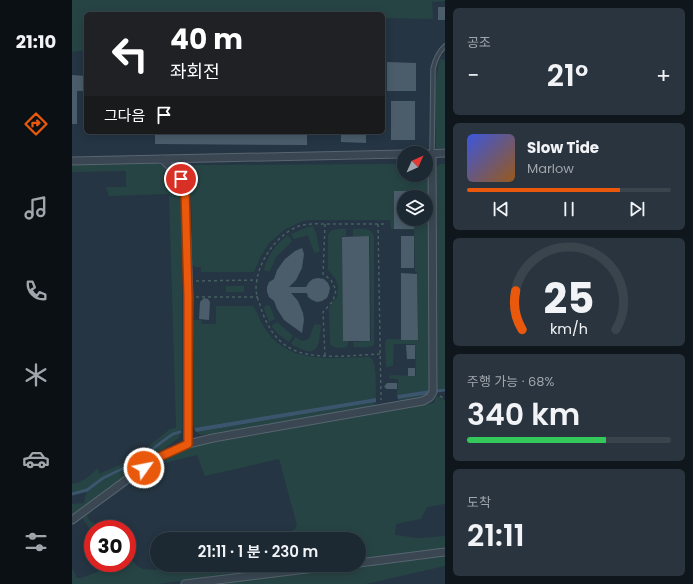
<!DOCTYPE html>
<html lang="ko">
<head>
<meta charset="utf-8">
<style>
	:root { --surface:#1c2832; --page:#29343e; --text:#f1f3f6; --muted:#a0a6ac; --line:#3a444d; --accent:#ea580c }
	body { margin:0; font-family:Poppins,"Noto Sans KR",sans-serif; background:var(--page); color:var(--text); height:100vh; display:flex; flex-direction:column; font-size:15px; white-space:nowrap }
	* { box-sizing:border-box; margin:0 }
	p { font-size:13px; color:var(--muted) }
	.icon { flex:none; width:22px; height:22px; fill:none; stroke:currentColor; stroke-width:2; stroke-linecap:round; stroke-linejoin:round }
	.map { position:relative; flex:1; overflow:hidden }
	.details { display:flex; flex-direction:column; gap:8px; padding:8px; background:#0f161c; width:248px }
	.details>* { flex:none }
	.hud { position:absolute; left:12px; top:12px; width:301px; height:122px; border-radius:6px; box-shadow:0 2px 10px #0003,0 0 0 1px var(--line); background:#202124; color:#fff; overflow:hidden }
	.needle { width:26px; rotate:45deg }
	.tools { position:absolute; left:325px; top:146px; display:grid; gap:8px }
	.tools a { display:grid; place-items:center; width:36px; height:36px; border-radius:50%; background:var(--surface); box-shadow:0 2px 10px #0003,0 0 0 1px var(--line); font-size:20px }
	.speed { position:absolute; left:12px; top:520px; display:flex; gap:8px; font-size:20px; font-weight:700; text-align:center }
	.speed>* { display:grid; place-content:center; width:52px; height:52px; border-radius:50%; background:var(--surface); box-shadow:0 2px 10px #0003,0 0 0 1px var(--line); line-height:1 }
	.speed .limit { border:6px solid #d22; background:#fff; color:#111 }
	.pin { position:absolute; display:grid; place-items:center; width:34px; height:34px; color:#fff; margin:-17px; border:2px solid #fff; border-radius:50%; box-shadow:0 1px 4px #0007 }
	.me { position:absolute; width:44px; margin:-22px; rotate:57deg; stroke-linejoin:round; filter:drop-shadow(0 0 3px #0008) }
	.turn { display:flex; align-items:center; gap:14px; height:84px; padding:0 20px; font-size:18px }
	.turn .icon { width:52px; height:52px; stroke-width:2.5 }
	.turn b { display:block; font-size:28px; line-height:34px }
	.then { display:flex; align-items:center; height:38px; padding:0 20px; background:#0003; gap:8px; font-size:15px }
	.big { font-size:30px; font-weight:600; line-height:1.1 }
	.details .tile { flex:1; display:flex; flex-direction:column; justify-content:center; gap:6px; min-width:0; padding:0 14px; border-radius:6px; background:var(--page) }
	.details .dial { align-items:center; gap:0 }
	.dial svg { height:104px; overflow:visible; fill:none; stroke:var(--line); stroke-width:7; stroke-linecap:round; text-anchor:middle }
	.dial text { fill:var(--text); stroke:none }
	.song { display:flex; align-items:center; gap:12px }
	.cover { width:48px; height:48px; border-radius:6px; background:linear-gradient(135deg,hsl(230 70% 55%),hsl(30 70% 35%)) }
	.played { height:4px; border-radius:2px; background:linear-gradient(90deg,var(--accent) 75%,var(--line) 75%) }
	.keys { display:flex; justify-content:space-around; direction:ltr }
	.heat { display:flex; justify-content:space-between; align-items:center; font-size:22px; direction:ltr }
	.charge { height:6px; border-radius:3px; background:linear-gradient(90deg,#34c759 68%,var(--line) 0) }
	.trip { position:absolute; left:78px; top:532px; width:216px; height:40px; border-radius:20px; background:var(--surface); box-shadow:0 2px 10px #0003,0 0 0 1px var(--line); font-weight:600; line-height:40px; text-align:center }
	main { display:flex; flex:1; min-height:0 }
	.tab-bar { display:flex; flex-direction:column; width:72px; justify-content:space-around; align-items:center; background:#0b1014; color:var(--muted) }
	.tab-bar .icon { width:28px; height:28px }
	.tab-bar .selected { color:var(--accent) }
	.tab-bar b { font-size:18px; color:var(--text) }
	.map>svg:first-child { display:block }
</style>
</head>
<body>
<main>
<nav class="tab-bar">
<b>21:10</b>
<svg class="icon selected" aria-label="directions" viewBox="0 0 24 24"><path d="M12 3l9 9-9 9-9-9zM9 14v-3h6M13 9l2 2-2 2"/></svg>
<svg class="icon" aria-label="music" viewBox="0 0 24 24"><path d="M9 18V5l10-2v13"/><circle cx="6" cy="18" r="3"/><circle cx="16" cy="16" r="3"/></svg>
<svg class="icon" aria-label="phone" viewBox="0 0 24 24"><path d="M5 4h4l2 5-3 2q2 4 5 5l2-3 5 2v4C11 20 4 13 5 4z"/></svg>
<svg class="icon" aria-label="climate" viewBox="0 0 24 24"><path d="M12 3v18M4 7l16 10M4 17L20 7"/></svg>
<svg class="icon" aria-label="car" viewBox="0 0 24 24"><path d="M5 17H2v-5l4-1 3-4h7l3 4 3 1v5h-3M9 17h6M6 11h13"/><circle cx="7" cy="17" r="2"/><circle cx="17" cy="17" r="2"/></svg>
<svg class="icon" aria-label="filters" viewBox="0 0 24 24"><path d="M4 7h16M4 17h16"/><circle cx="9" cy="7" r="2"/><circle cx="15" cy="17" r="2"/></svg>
</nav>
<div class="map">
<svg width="373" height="584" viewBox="0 0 373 584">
	<rect width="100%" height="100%" fill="#253543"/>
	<!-- green -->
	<path fill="#274444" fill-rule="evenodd" d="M0,0H373V1L360,2L361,19L311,18V14H14V50L0,52Z
		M368,59L373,60V148L364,149C364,119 360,88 368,59Z
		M82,162C96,167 105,178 110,192V430L94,436L61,461L30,477L14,489L0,493V484C11,483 18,475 26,468L27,474L54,462L67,454L98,429L104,428L97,194L37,196L34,187H54V171L0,172V165Z
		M332,164V175H354V166L356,170L358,390L325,395V390L326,388V379L316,378L319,375L344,376L343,344H322L321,366L314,367L313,343L315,339L346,340L345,272H343L342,230L319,229L318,220H236L228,222L212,230L197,243L189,256L182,272H129V267H123L118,263C117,234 128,185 103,165ZM332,197H354V219H332Z
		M368,164H373V388L364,390L363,168Z
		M241,226L244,233L247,248L248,251L244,253L242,252L236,236H234L222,239L219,234L236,227Z
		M274,229V236H270L271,341H277L275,347C269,348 262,349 258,344L257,308L265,297L266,287L263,278L256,270V235C259,228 267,229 274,229Z
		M281,229C289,229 300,227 302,237V344L301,346L295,347H282L281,342L299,341L298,236H281Z
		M216,235L220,241L204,257L198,271H193L192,269C196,255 204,244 216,235Z
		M154,286H172V292H154Z
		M194,305L198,306L203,319L197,322L192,309L193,306Z
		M144,306H180L182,307C187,316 190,326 197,334C221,365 264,357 298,357C306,363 303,388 304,398L122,428L118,419L119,323L123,320H129L130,324H144Z
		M205,322L221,336L217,342L206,334L199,326Z
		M244,324L248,325L249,327C246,352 244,358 219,344L223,337L230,341L237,339L242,325Z
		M358,394L355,398L329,401L326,399Z
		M364,396L373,400V504L355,507L349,519L324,524L323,535L346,538L373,536V548L287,560V539H194L222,530L225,525L207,459L133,476L125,455L80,466C120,438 177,433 225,426C271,418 316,411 362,403Z
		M304,402L301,407L297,408L137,434L129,435L124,432Z
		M108,433L107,438L0,515V504L12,503L15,491C21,487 26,481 33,478C42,473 52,469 61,464C77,454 90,437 108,433Z
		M15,512L16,519L29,529H21V534L9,516Z
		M55,554L64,565L71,569L82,570L142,565H246L85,584H0V568L5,578H10L42,565L40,563H55Z
		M373,555V566L294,584H138Z"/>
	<!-- water -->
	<path fill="#3a556c" d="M358,390V394L326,399L325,395Z
		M304,398V402L124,432L122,428Z"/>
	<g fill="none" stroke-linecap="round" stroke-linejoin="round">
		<!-- stream -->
		<path stroke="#3a556c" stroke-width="3" d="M364,391L373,390
			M0,494L15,490L31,478L62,463L95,438L101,434L108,432"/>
	</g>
	<!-- building -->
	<path fill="#4b5d6b" d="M366,7H373V20H366Z
		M315,62L344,63V91H315Z
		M0,75L14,76V91H5V124H0Z
		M319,101H343V140H319Z
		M83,132H235V145L83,144Z
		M269,132H294V143L269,142Z
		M322,191H342V197H332V219H342V229H322Z
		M297,236L298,341H271L270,237Z
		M329,236H342V268H329Z
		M230,248L232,254L230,268L224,280L217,287H234L237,282L241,279L246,278L252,279L256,283L258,288L257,293L255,298L250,301L245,302L240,300L236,297L235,293H219L226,301L231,313L232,320L230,333L212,320L205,309L202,301L197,297L195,292V287L197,282L202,279L205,270L213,259L223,251Z
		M329,273L345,274L346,340H329Z
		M132,298L136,299L138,302L137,320L127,319L128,302Z
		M334,345H343V359H335Z
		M336,368H343V376H336Z
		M325,383V389H315L312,387L315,383Z"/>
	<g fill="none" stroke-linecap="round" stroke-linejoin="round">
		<!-- lane casing -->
		<g stroke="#586570" stroke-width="5.5">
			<path id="lane" d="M360,153L361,69C363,60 366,52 373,46"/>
		</g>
		<!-- street casing -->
		<g stroke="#586570" stroke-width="9">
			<path id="street" d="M354,154L373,153
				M90,159C101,169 108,177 113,190L117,296L116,444
				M0,161L332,154
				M0,520L83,459L116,444L141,438L351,401L358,397L361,392L360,153
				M287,563L373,552
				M113,584L268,565"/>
		</g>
		<!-- path -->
		<path stroke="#466060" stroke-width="1.5" stroke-dasharray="3 3" stroke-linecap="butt" d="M253,224L251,274L259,280L264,290L261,301L251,312L253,356
			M306,224L309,400
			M124,281L186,280
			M124,297H186
			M308,354C283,355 247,360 224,351C204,343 194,325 188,305C186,300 184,294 184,288C185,262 204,235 227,226C237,223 247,224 257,224C276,224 296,224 315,224
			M368,396L373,399"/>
		<!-- lane -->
		<use href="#lane" stroke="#3a4752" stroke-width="3.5"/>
		<!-- street -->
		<use href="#street" stroke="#3a4752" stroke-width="7"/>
	</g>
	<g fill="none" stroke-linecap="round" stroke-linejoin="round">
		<!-- route casing -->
		<g stroke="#983908" stroke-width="10">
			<path id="route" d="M72,468L83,459L116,444V296L113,190L109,179"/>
		</g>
		<!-- route -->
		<use href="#route" stroke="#ea580c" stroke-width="7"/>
	</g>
</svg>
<div class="tools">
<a><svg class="needle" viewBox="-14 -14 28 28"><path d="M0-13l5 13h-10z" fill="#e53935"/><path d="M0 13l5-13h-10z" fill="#a0a6ac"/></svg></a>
<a><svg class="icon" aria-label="layers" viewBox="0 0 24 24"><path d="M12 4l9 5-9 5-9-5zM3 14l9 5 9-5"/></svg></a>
</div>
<div class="speed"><div class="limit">30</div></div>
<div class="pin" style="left:109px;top:179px;background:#d93025"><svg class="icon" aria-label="arrive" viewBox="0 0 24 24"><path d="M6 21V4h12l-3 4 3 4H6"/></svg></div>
<svg class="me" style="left:72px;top:468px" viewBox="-20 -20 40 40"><circle r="17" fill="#ea580c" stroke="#fff" stroke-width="3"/><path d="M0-11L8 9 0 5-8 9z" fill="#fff"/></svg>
<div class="trip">21:11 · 1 분 · 230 m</div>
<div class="hud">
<div class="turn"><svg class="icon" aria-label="left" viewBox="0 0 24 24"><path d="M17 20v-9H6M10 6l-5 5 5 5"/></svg><div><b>40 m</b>좌회전</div></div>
<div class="then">그다음<svg class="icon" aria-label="arrive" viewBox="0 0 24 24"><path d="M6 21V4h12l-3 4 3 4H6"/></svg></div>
</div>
</div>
<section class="details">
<div class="tile"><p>공조</p>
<div class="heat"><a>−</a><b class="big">21°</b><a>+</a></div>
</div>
<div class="tile">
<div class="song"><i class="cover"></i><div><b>Slow Tide</b><p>Marlow</p></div></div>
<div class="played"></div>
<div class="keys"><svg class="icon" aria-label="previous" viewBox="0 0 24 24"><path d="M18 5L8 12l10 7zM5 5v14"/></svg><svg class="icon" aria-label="pause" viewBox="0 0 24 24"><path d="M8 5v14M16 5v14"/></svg><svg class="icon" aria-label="next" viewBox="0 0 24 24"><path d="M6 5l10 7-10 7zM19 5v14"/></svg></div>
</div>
<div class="tile dial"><svg viewBox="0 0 100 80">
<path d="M14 69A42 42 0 1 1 86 69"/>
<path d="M14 69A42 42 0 0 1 9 39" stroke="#ea580c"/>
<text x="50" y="56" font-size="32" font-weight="700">25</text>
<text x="50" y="72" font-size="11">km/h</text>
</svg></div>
<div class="tile"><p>주행 가능 · 68%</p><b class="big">340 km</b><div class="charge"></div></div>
<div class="tile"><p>도착</p><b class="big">21:11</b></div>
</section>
</main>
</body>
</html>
